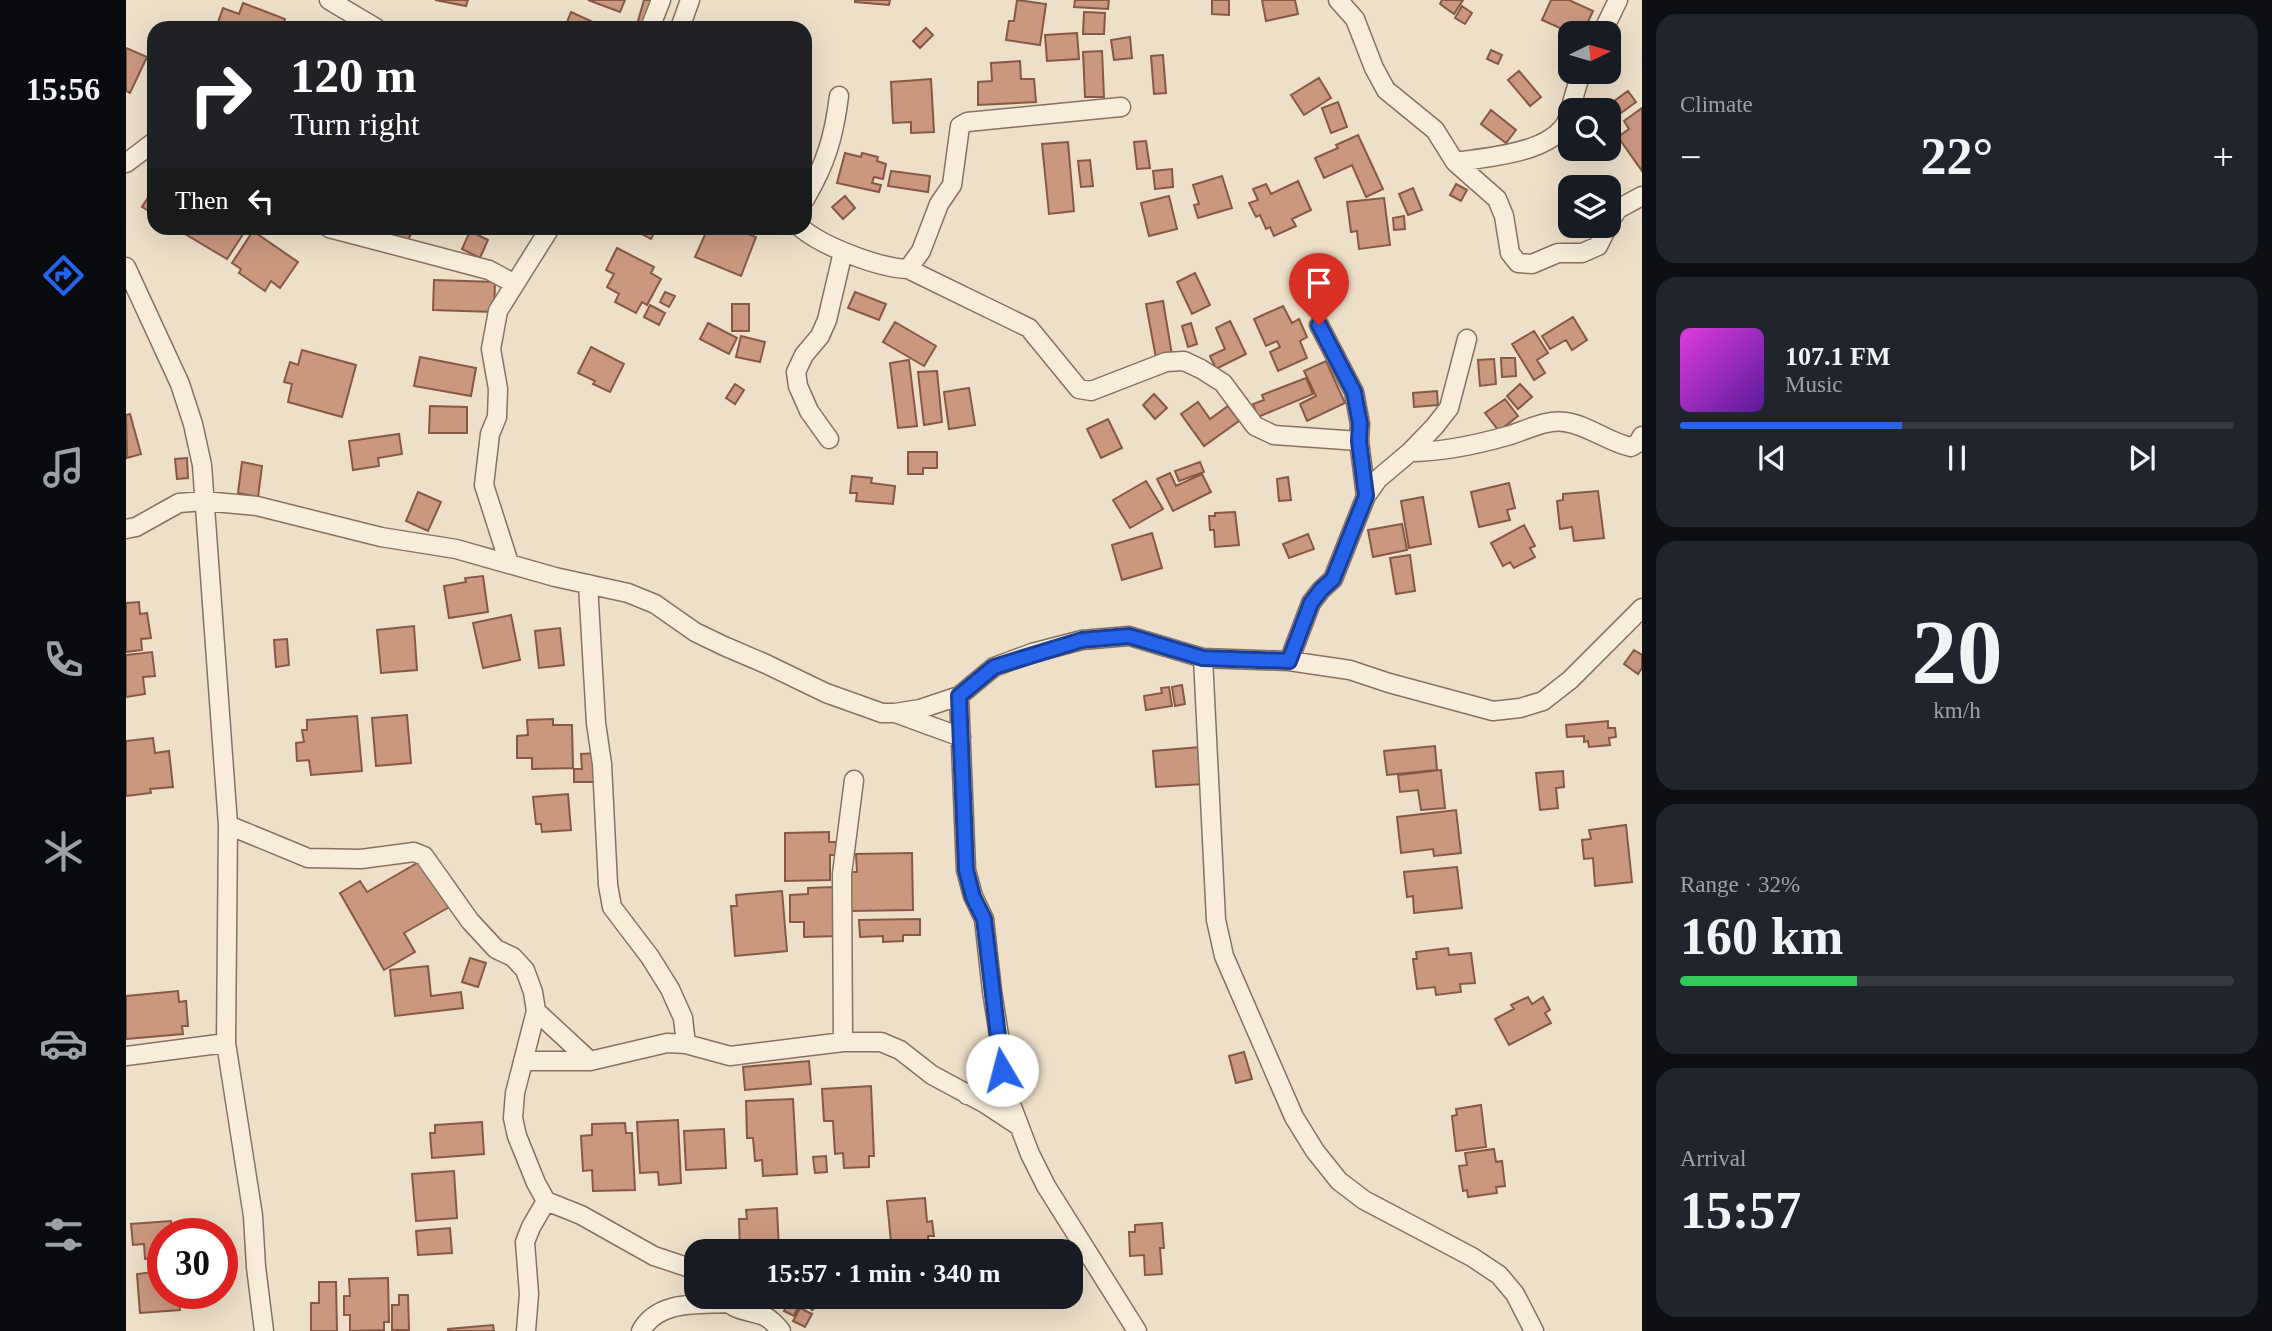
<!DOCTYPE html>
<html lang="en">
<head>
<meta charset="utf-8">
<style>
	:root { --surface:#171b24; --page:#20242c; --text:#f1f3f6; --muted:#9ea1a6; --line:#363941; --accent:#2563eb }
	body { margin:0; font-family:Georgia,serif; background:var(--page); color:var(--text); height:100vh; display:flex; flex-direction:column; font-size:26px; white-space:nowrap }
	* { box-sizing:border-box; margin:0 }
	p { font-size:23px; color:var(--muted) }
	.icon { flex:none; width:38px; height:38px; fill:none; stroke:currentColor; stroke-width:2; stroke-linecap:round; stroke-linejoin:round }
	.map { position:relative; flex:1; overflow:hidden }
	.panel { display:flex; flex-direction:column; gap:14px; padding:14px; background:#0d0f14; width:630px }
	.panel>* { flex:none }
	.guide { position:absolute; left:21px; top:21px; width:665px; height:214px; border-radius:21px; box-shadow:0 7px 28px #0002; background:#202124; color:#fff; overflow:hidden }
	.needle { width:46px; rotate:85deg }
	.fabs { position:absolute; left:1432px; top:21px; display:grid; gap:14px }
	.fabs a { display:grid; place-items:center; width:63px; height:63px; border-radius:14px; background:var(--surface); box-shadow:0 7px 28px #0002; font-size:35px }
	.speed { position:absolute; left:21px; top:1218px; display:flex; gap:14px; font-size:35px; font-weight:700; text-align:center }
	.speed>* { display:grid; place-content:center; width:91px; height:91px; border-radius:50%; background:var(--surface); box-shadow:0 7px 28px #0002; line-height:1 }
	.speed .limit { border:10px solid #d22; background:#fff; color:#111 }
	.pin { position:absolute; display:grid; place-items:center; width:60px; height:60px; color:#fff; margin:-72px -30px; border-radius:50% 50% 50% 0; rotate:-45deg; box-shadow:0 0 7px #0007 }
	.pin .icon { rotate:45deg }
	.me { position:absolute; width:77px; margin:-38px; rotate:352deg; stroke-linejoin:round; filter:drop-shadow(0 0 5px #0008) }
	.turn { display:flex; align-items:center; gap:24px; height:147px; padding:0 28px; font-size:32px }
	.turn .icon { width:91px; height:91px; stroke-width:2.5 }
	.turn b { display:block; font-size:49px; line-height:60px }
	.then { display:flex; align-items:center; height:66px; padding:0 28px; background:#0003; gap:14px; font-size:26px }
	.big { font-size:52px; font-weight:700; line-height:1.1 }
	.panel .widget { flex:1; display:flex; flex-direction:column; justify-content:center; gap:10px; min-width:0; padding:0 24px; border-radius:21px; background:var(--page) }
	.panel .dial { align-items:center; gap:0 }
	.dial b { font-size:91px; line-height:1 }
	.song { display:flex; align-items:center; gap:21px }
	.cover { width:84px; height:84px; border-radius:10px; background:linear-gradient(135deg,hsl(300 70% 55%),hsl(270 70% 35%)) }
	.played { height:7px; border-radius:4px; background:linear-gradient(90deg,var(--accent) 40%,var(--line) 40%) }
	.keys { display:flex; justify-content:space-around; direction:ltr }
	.heat { display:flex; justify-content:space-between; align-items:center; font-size:38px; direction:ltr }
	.charge { height:10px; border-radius:5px; background:linear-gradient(90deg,#34c759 32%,var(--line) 0) }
	.trip { position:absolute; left:558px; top:1239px; width:399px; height:70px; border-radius:21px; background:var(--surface); box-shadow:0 7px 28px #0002; font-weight:700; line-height:70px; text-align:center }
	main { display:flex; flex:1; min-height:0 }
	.menu { display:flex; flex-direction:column; width:126px; justify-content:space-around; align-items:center; background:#090b0e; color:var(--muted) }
	.menu .icon { width:49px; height:49px }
	.menu .selected { color:var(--accent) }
	.menu b { font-size:32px; color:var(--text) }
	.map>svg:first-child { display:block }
</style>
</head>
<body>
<main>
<nav class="menu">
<b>15:56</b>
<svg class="icon selected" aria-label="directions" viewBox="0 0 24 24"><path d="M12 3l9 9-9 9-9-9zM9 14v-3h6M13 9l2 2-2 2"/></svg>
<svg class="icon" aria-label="music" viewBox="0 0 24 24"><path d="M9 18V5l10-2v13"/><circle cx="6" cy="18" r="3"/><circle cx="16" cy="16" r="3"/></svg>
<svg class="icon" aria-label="phone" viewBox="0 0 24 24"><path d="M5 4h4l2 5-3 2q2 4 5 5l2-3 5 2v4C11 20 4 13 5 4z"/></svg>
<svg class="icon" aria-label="climate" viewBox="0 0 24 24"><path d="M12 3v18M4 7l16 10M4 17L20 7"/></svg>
<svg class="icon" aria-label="car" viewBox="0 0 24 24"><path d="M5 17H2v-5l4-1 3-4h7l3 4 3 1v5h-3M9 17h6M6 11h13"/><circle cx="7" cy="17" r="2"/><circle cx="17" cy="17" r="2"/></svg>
<svg class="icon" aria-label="filters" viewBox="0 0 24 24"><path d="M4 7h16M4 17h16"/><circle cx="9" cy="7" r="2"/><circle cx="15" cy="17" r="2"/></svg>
</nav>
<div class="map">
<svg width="1516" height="1331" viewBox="0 0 1516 1331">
	<rect width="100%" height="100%" fill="#eddfc8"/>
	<!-- building -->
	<path fill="#ca987f" stroke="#875944" stroke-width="2" d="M309,0H342L340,6Z
		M462,0H499L494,12Z
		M518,0H530L522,28H510Z
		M729,0H764L763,5L729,2Z
		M891,0L920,4L914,45L880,40L883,21H888Z
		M949,0H983L982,9L948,7Z
		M1086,0H1103V15L1086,14Z
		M1136,0H1169L1172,14L1140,21Z
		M1316,0H1337L1328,14L1314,4Z
		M1425,0H1443L1467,11L1457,33H1445L1416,20Z
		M117,3L159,19L156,28H90L97,8L113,14Z
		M1336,6L1346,13L1339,24L1329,18Z
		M445,12L469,23L467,28H430L431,24L439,27Z
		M958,12L979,13L978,34H957Z
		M800,28L807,35L794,48L787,41Z
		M951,33L953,59L921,61L919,35Z
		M1004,37L1006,58L988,60L985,40Z
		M0,48L21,57L4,93L0,91Z
		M1365,50L1376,55L1372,64L1361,59Z
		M976,51L978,97H959L957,52Z
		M1037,55L1040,93L1028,94L1025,56Z
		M894,61L895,79H908L910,102L852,105V82L866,81L865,63Z
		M1393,71L1415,97L1404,106L1382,80Z
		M1193,78L1205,98L1178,115L1165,95Z
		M805,79L808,132L785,133V122L767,123L765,82Z
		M1502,91L1510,102L1488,118L1480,107Z
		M1212,102L1221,127L1205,133L1196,108Z
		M1516,108V171L1492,137L1503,129L1498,121Z
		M1365,110L1390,130L1380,143L1355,124Z
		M1232,135L1257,189L1240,197L1226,165L1198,178L1189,158L1212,148L1210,145Z
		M1020,141L1024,168L1011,169L1008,142Z
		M942,142L948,211L923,214L916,144Z
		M719,153L735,157L736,153L752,157L751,161L760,164L757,179L748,177L746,183L755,185L753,192L711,183Z
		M964,160L967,186L955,187L952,161Z
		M1046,169L1047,187L1029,189L1027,171Z
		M765,171L804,176L802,192L762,186Z
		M1096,176L1106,208L1072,218L1068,205L1073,204L1067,185Z
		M1172,181L1185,210L1166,219L1170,226L1148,236L1144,227L1140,229L1134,215L1130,217L1123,203L1132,200L1127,189L1140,184L1145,194Z
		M1330,184L1341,190L1335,201L1324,195Z
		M28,188V214L16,207Z
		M1287,188L1296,210L1282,215L1273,194Z
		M719,196L729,208L717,219L706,207Z
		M1043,196L1051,229L1023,236L1015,203Z
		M1258,198L1264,245L1233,249L1231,231L1225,232L1221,202Z
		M1278,216L1279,229L1268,230L1267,218Z
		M49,228H121L101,259Z
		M269,228H288L281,242L266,235Z
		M504,228H531L525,239Z
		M582,228H606L630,237L615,276L569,257Z
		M127,231L172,262L154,288L145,281L139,291L113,273L115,269L106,263Z
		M344,231L362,240L354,258L336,249Z
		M491,248L528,267L525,273L535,279L521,305L516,302L510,313L489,302L493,294L481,287L488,274L480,270Z
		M1069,273L1084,305L1066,314L1051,282Z
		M308,280L369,282L368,312L307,310Z
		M539,292L549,296L543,307L534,302Z
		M729,292L760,304L753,320L722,308Z
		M1037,301L1046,355L1030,358L1020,304Z
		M606,304H623V331H606Z
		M524,305L539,313L533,325L518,317Z
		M1157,306L1166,323L1173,319L1181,337L1174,341L1181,358L1152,371L1144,352L1154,347L1151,341L1140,346L1128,319Z
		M1447,317L1461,340L1446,350L1440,340L1424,349L1416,336Z
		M1104,321L1120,354L1090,369L1084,356L1099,349L1090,328Z
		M769,322L810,346L798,366L757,342Z
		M582,323L611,338L603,354L574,339Z
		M1065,323L1071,344L1062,347L1056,326Z
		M1408,331L1422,353L1411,360L1419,373L1408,380L1386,344Z
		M615,336L639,342L634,362L610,357Z
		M465,347L498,364L484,392L467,384L469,381L452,373Z
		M176,350L230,365L216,417L162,402L166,384L158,382L164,362L172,365Z
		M294,357L350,368L345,396L288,386Z
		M1375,358H1389L1390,376L1376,377Z
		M1368,359L1370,384L1354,386L1352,360Z
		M783,360L791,426L772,428L764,363Z
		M1200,361L1219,403L1181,421L1174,404L1190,396L1178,371Z
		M811,371L816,422L798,425L792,372Z
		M1180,378L1187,394L1132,417L1127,404L1138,400L1136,395Z
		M609,384L618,390L609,404L600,398Z
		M1394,384L1406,397L1392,409L1381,396Z
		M843,388L849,425L823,429L818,392Z
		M1311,391L1312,405L1288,407L1287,393Z
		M1028,394L1041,408L1029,419L1017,405Z
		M1379,399L1392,416L1373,431L1359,413Z
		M1072,402L1084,419L1102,406L1113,421L1078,446L1055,414Z
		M304,406L341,407V433H303Z
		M4,414L15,454L1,458L0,415Z
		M982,419L996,448L975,458L961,429Z
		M273,434L276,454L252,458L253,466L227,470L223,441Z
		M782,452H811V468H797V474H782Z
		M61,458L62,478L51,479L49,459Z
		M116,462L136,466L132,497L112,493Z
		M1074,462L1078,472L1053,481L1049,471Z
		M1044,473L1050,486L1076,474L1085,492L1047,511L1031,479Z
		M726,476L746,478L745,483L769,486L767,504L730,501L731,493H724Z
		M1162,477L1165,500L1153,501L1151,479Z
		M1020,481L1037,509L1004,528L987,500Z
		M1383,483L1389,508L1381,510L1384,520L1353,527L1345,492Z
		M1472,491L1478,538L1448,541L1446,527L1434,529L1431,501L1437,500V494Z
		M292,492L315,502L302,531L280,521Z
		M1297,497L1305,544L1283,548L1275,501Z
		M1109,512L1113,545L1089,547L1088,530H1084L1083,516H1089V513Z
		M1276,524L1281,550L1247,557L1242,530Z
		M1398,525L1409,546L1404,548L1409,557L1388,568L1384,562L1377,566L1365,543Z
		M1026,533L1036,568L996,580L986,545Z
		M1182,534L1188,549L1163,558L1157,544Z
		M1284,555L1289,591L1270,594L1264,558Z
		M357,576L362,612L323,618L318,586L340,582L339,578Z
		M13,602L14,614L21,613L25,638L15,639L16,650L0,652V603Z
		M385,615L394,660L357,668L347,623Z
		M288,626L291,670L255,673L251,630Z
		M434,628L438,665L413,668L409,631Z
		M161,639L163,665L150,667L148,640Z
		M1508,650L1516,655V668L1512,674L1498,664Z
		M26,652L29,676L17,677L19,694L0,697V655Z
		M1056,685L1059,704L1049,706L1046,687Z
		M1043,687L1046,706L1020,710L1018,696L1036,693L1035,688Z
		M281,715L285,763L250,766L246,718Z
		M231,716L236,771L185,775L183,760L171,761L170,743L178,742L176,730H181V720Z
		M427,719V725H446L447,768L406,769V758H391V736L402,735L401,720Z
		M1482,721V728H1489L1490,737L1483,738L1484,745L1463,747L1462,741L1458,742V736L1441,737L1440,725Z
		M27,738L29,753L43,751L47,787L24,789L25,793L0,796V741Z
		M1309,746L1311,770L1261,775L1258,751Z
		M1074,747L1077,784L1030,787L1027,751Z
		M473,753V782H448V769H456L455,754Z
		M1315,770L1319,808L1295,810L1292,790L1274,792L1272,775Z
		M1437,771L1438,787L1430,788L1432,808L1414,810L1410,773Z
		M442,794L445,830L416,832L415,824H410L407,797Z
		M1330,810L1335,853L1308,856L1307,849L1275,853L1271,817Z
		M1500,825L1506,882L1469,886L1467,858L1458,859L1456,840L1465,839L1463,830Z
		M703,832V842H710L711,855H704V880L659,881V833Z
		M786,853L787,910L723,911L722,872H731L730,854Z
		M298,859L325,906L278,933L289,952L258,970L214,893L234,881L241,892Z
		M1331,867L1336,908L1288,913L1287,896L1281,897L1278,872Z
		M709,887L710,936L678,937V922H664V895L682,894V888Z
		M656,891L661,951L609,956L605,906H611L610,895Z
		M794,919V935H777V941L757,942V936L734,937L733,920Z
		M1322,948L1323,955L1345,953L1349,983L1334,984L1335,992L1310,995L1309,987L1291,989L1287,959H1291L1290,952Z
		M344,958L360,963L352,987L336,982Z
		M302,966L305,996L335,992L337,1008L269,1016L264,970Z
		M52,991L53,1002L60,1001L62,1026H56L57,1034L0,1039V996Z
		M1402,997L1406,1004L1417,997L1424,1010L1419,1013L1425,1023L1383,1045L1369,1019L1388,1009L1385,1005Z
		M1118,1052L1126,1079L1110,1083L1103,1056Z
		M683,1061L685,1084L619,1090L617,1067Z
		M745,1086L748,1156H743V1167L718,1168L717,1153L709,1154L707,1121H698L696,1089Z
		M667,1099L671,1174L637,1176L636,1160L629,1161L627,1138H621L620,1101Z
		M1355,1105L1360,1147L1330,1151L1326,1116L1331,1115L1330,1109Z
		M552,1120L555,1183L533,1185L532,1172L514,1173L511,1122Z
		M356,1122L358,1154L306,1158L304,1133H309V1125Z
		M499,1123L500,1133H506L509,1190L467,1191L466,1170L457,1171L455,1136L466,1135V1124Z
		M598,1129L600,1168L560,1170L558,1131Z
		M1368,1149L1370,1162L1376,1161L1379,1186L1370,1187L1371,1193L1342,1197L1341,1190L1337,1191L1333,1166L1341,1165L1339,1153Z
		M700,1156L701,1172L689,1173L687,1157Z
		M328,1171L331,1218L290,1221L286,1174Z
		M799,1198L801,1222L806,1221L808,1236H802L803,1251H771L770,1241L765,1242L761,1201Z
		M651,1208L653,1251H614L613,1219H621L620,1210Z
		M45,1221L46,1234H37V1257L19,1259L18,1244L7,1245L5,1224Z
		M1036,1223L1038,1248H1034L1036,1274L1019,1275L1018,1255L1004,1256L1003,1232H1009V1225Z
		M324,1228L326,1253L292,1255L290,1231Z
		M35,1271L37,1293H52L54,1310L14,1313L11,1274Z
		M262,1278L263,1322H258V1330L224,1331V1315H218V1296H224L223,1279Z
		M193,1282H210L211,1331H185V1303H193Z
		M273,1295H282L283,1330H266V1305H273Z
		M665,1297H681L676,1306L664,1299Z
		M684,1297H704L686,1310L679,1301Z
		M662,1302L672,1307L668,1316L658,1311Z
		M674,1308L686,1314L679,1327L667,1321Z
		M367,1325L368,1331H322V1329Z"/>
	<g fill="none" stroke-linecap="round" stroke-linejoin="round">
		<!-- street casing -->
		<g stroke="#89715d" stroke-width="21">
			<path id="street" d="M203,0L250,28
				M1212,0L1229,19L1248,68L1260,90L1309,130L1329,162L1371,199L1378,216L1384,253L1392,263L1406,264L1432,253H1456L1472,246L1482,226
				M524,28L535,0
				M554,28L564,0
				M1476,33L1492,0
				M1444,110L1455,72
				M1329,162C1362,157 1437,153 1444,112
				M0,163L28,142
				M679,199C700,164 708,136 713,96
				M1482,224L1492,209L1516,196
				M203,228L363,270L389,284
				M675,228C698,247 753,268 782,269L903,328L953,389L965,391L1040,362L1058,361L1075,369L1097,383L1129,426L1148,435L1233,441
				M0,267L54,384L67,424L76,465L102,825L182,858L235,859L288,852L298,856L344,921L370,949L387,957L399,970L407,992L410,1011L389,1093L387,1118L391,1136L410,1183L420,1201L455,1215L528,1256L570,1270
				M782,269L795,251L813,204L826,185L834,126L841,122L995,107
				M1193,325L1228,392L1234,424L1233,441L1240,496
				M703,439L683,411L672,386L670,372L678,355L694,336L701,320L717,252
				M1284,452C1317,452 1349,445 1381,436C1399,431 1419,419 1439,422C1462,425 1482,442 1505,447L1512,443L1516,436
				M0,529L10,527L53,503L78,501L131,506L255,537L330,549L429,577L502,593L529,604L569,632L598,646L640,664L700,693L756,713H769L794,709L833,696L868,667L906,653L956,640L1003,636L1077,658L1163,661L1224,670L1263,683L1367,711L1394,708L1417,701L1444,680L1516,608
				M383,563L358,485L364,434L371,417L372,389L365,349L372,311L424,228
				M462,584L470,723L476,764L482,885L486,907L524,957L544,989L557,1018L560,1044
				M1077,658L1090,920L1098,956L1168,1117L1189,1151L1213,1181L1238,1200L1346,1257L1373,1275L1389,1294L1408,1331
				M1163,661L1185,603L1195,590L1207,579L1240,496L1252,479L1284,452L1309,426L1323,408L1341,339
				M833,696L840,870L847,896L858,919L866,991L883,1099L904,1154L920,1186L1011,1331
				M772,714L835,737
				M102,825L100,1043L127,1216L130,1267L138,1331
				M410,1011L464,1061
				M717,1042L716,874L728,780
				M0,1056L100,1043
				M397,1061H464L541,1043L560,1044L604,1056L717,1042H755L774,1050L806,1075L858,1103L893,1126
				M841,1095L876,1070
				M598,1297C607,1312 624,1310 638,1316C645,1319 650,1325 655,1331
				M400,1331L403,1294L399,1242L405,1227L420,1201
				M515,1331C532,1300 571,1305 602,1303"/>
		</g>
		<!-- street -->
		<use href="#street" stroke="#f8eddb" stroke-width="18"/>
	</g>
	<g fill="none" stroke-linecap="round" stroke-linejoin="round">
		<!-- route casing -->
		<g stroke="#184099" stroke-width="18">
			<path id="route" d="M876,1070L858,919L847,897L840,870L833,696L868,667L956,640L1003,636L1077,658L1163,661L1185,603L1195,590L1207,579L1240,496L1233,441L1234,424L1228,392L1193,325"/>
		</g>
		<!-- route -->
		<use href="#route" stroke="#2563eb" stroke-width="12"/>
	</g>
</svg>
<div class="fabs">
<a><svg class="needle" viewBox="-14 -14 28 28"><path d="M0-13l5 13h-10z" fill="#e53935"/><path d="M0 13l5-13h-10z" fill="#9ea1a6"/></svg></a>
<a><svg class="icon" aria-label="search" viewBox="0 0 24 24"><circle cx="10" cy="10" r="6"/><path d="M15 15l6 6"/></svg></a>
<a><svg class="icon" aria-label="layers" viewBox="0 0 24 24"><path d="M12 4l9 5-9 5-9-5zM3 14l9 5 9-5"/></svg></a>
</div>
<div class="speed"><div class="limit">30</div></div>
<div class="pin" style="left:1193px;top:325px;background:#d93025"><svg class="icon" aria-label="arrive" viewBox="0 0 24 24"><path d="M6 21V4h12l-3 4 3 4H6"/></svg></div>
<svg class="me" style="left:876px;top:1070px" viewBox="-20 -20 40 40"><circle r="19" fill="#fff"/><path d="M0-13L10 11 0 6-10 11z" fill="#2563eb"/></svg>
<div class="trip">15:57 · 1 min · 340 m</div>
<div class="guide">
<div class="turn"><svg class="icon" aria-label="right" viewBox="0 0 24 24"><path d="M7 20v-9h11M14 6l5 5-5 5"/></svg><div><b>120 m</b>Turn right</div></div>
<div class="then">Then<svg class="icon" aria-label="left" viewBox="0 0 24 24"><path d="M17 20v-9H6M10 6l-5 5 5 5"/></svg></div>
</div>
</div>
<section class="panel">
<div class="widget"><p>Climate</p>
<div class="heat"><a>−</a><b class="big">22°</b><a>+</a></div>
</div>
<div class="widget">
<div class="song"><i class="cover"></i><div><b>107.1 FM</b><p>Music</p></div></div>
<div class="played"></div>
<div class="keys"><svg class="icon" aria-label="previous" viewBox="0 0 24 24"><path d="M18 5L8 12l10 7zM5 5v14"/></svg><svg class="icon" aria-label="pause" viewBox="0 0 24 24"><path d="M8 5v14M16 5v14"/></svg><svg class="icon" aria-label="next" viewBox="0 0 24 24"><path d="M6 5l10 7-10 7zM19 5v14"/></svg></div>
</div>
<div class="widget dial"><b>20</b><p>km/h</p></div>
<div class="widget"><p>Range · 32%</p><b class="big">160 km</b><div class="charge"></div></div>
<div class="widget"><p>Arrival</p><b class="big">15:57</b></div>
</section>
</main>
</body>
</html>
